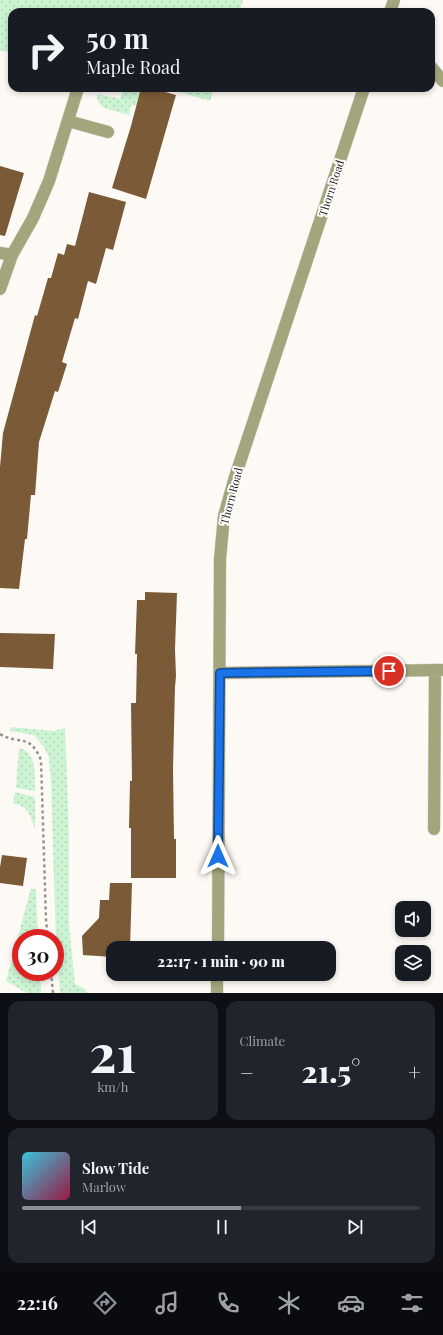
<!DOCTYPE html>
<html lang="en">
<head>
<meta charset="utf-8">
<style>
	:root { --surface:#171b24; --page:#20242c; --text:#f1f3f6; --muted:#9ea1a6; --line:#363941; --accent:#8c9099 }
	body { margin:0; font-family:"Playfair Display",serif; background:var(--page); color:var(--text); height:100vh; display:flex; flex-direction:column; font-size:15px; white-space:nowrap }
	* { box-sizing:border-box; margin:0 }
	p { font-size:13px; color:var(--muted) }
	.icon { flex:none; width:22px; height:22px; fill:none; stroke:currentColor; stroke-width:2; stroke-linecap:round; stroke-linejoin:round }
	.map { position:relative; height:993px; overflow:hidden }
	.panel { display:flex; flex-direction:column; gap:8px; padding:8px; background:#0d0f14; flex:1 }
	.panel>* { flex:none }
	.guide { position:absolute; left:8px; top:8px; width:427px; height:84px; border-radius:12px; box-shadow:0 2px 6px #0003; background:#171b24; color:var(--text); overflow:hidden }
	.buttons { position:absolute; left:395px; top:901px; display:grid; gap:8px }
	.buttons a { display:grid; place-items:center; width:36px; height:36px; border-radius:8px; background:var(--surface); box-shadow:0 2px 6px #0003; font-size:20px }
	.speed { position:absolute; left:12px; top:929px; display:flex; gap:8px; font-size:20px; font-weight:700; text-align:center }
	.speed>* { display:grid; place-content:center; width:52px; height:52px; border-radius:50%; background:var(--surface); box-shadow:0 2px 6px #0003; line-height:1 }
	.speed .limit { border:6px solid #d22; background:#fff; color:#111 }
	.pin { position:absolute; display:grid; place-items:center; width:34px; height:34px; color:#fff; margin:-17px; border:2px solid #fff; border-radius:50%; box-shadow:0 1px 4px #0007 }
	.me { position:absolute; width:44px; margin:-22px; rotate:0deg; stroke-linejoin:round; filter:drop-shadow(0 0 3px #0008) }
	.turn { display:flex; align-items:center; gap:14px; height:84px; padding:0 12px; font-size:18px }
	.turn .icon { width:52px; height:52px; stroke-width:2.5 }
	.turn b { display:block; font-size:28px; line-height:34px }
	.big { font-size:30px; font-weight:800; line-height:1.1 }
	.panel .card { flex:1; display:flex; flex-direction:column; justify-content:center; gap:6px; min-width:0; padding:0 14px; border-radius:12px; background:var(--page) }
	.panel .dial { align-items:center; gap:0 }
	.dial b { font-size:52px; line-height:1 }
	.song { display:flex; align-items:center; gap:12px }
	.cover { width:48px; height:48px; border-radius:6px; background:linear-gradient(135deg,hsl(190 70% 55%),hsl(340 70% 35%)) }
	.played { height:4px; border-radius:2px; background:linear-gradient(90deg,var(--accent) 55%,var(--line) 55%) }
	.keys { display:flex; justify-content:space-around; direction:ltr }
	.heat { display:flex; justify-content:space-between; align-items:center; font-size:22px; direction:ltr }
	.panel .tiles { flex:1; display:grid; gap:8px; grid-template-columns:1fr 1fr }
	.card:last-child { grid-column:span 2 }
	.trip { position:absolute; left:106px; top:941px; width:230px; height:40px; border-radius:12px; background:var(--surface); box-shadow:0 2px 6px #0003; font-weight:800; line-height:40px; text-align:center }
	.dock { display:flex; height:64px; justify-content:space-around; align-items:center; background:#090b0e; color:var(--muted) }
	.dock .icon { width:28px; height:28px }
	.dock .current { color:var(--accent) }
	.dock b { font-size:18px; color:var(--text) }
	.map>svg:first-child { display:block }
</style>
</head>
<body>
<div class="map">
<svg width="443" height="993" viewBox="0 0 443 993">
	<defs>
		<pattern id="grass-dots" width="8" height="8" patternUnits="userSpaceOnUse"><rect width="8" height="8" fill="#ccf4d3"/><path d="M2 2h.1M6 6h.1" fill="none" stroke="#afd0b4" stroke-width="1.8" stroke-linecap="round"/></pattern>
	</defs>
	<rect width="100%" height="100%" fill="#fdf9f4"/>
	<!-- grass -->
	<path fill="url(#grass-dots)" d="M0,0H243L239,12H12V53L0,50Z
		M124,88H141L136,106L131,105L129,115L104,108C99,104 96,99 98,94L120,99Z
		M166,88H214L210,101Z
		M11,727L54,731L65,728L69,833V925L75,984L85,989L87,993H60L56,944L51,780L49,758L44,747L34,735L10,731Z
		M19,748C38,753 34,774 35,791L16,788Z
		M15,792L35,797V828C29,814 29,807 13,803Z
		M31,888L36,890L38,938H21V972H40L41,993H27L6,981Z"/>
	<!-- building -->
	<path fill="#7b5b37" d="M141,88H151L176,95L146,199L112,188L131,126Z
		M0,166L24,173L5,236L0,235Z
		M89,192L126,202L113,250L106,248L96,284L88,281L78,319L75,318L62,362L67,364L58,392L55,391L39,442L35,495H31L27,539H25L19,589L0,588V467L3,433L35,315L37,316L48,278H51L58,253L64,255L67,244L75,246Z
		M145,592L177,593L175,649L176,676L175,687L173,769L174,839H176V878H131V828H129L130,781H132L131,703H136L137,654H135L137,600H145Z
		M0,633L55,634L53,669L0,667Z
		M2,855L27,858L23,886L0,883V867Z
		M110,883H132L130,948H113V957L83,955L82,936L99,918L100,900H109Z"/>
	<g fill="none" stroke-linecap="round" stroke-linejoin="round">
		<!-- minor casing -->
		<g stroke="#d9d5d1" stroke-width="13">
			<path id="minor" d="M390,12L394,0
				M431,67L443,81
				M68,121L108,132
				M0,253L12,255L0,289
				M12,255L33,218L49,181L78,88
				M220,673L443,670
				M434,829L435,670
				M218,948L220,559L224,516L235,477L364,88
				M217,993V974"/>
		</g>
		<!-- path -->
		<path stroke="#95928f" stroke-width="2.5" stroke-dasharray="3 3" stroke-linecap="butt" d="M0,734C20,746 29,732 41,760L46,920L48,938
			M51,972L53,993"/>
		<!-- minor -->
		<use href="#minor" stroke="#a3a67d" stroke-width="12"/>
	</g>
	<g fill="none" stroke-linecap="round" stroke-linejoin="round">
		<!-- route casing -->
		<g stroke="#114b97" stroke-width="10">
			<path id="route" d="M218,856L220,673L389,671"/>
		</g>
		<!-- route -->
		<use href="#route" stroke="#1a73e8" stroke-width="7"/>
	</g>
	<g text-anchor="middle" dominant-baseline="central" stroke-width="4" stroke-linejoin="round" paint-order="stroke">
		<!-- street labels -->
		<g font-size="11" fill="#1a1817" stroke="#fff">
			<text transform="translate(331 188) rotate(-72)">Thorn Road</text>
			<text transform="translate(231 496) rotate(-75)">Thorn Road</text>
		</g>
	</g>
</svg>
<div class="buttons">
<a><svg class="icon" aria-label="sound" viewBox="0 0 24 24"><path d="M4 9h4l5-4v14l-5-4H4zM17 9q2 3 0 6"/></svg></a>
<a><svg class="icon" aria-label="layers" viewBox="0 0 24 24"><path d="M12 4l9 5-9 5-9-5zM3 14l9 5 9-5"/></svg></a>
</div>
<div class="speed"><div class="limit">30</div></div>
<div class="pin" style="left:389px;top:671px;background:#d93025"><svg class="icon" aria-label="arrive" viewBox="0 0 24 24"><path d="M6 21V4h12l-3 4 3 4H6"/></svg></div>
<svg class="me" style="left:218px;top:856px" viewBox="-20 -20 40 40"><path d="M0-17L14 15 0 8-14 15z" fill="#1a73e8" stroke="#fff" stroke-width="4"/></svg>
<div class="trip">22:17 · 1 min · 90 m</div>
<div class="guide">
<div class="turn"><svg class="icon" aria-label="right" viewBox="0 0 24 24"><path d="M7 20v-9h11M14 6l5 5-5 5"/></svg><div><b>50 m</b>Maple Road</div></div>
</div>
</div>
<section class="panel">
<div class="tiles">
<div class="card dial"><b>21</b><p>km/h</p></div>
<div class="card"><p>Climate</p>
<div class="heat"><a>−</a><b class="big">21.5°</b><a>+</a></div>
</div>
<div class="card">
<div class="song"><i class="cover"></i><div><b>Slow Tide</b><p>Marlow</p></div></div>
<div class="played"></div>
<div class="keys"><svg class="icon" aria-label="previous" viewBox="0 0 24 24"><path d="M18 5L8 12l10 7zM5 5v14"/></svg><svg class="icon" aria-label="pause" viewBox="0 0 24 24"><path d="M8 5v14M16 5v14"/></svg><svg class="icon" aria-label="next" viewBox="0 0 24 24"><path d="M6 5l10 7-10 7zM19 5v14"/></svg></div>
</div>
</div>
</section>
<nav class="dock">
<b>22:16</b>
<svg class="icon current" aria-label="directions" viewBox="0 0 24 24"><path d="M12 3l9 9-9 9-9-9zM9 14v-3h6M13 9l2 2-2 2"/></svg>
<svg class="icon" aria-label="music" viewBox="0 0 24 24"><path d="M9 18V5l10-2v13"/><circle cx="6" cy="18" r="3"/><circle cx="16" cy="16" r="3"/></svg>
<svg class="icon" aria-label="phone" viewBox="0 0 24 24"><path d="M5 4h4l2 5-3 2q2 4 5 5l2-3 5 2v4C11 20 4 13 5 4z"/></svg>
<svg class="icon" aria-label="climate" viewBox="0 0 24 24"><path d="M12 3v18M4 7l16 10M4 17L20 7"/></svg>
<svg class="icon" aria-label="car" viewBox="0 0 24 24"><path d="M5 17H2v-5l4-1 3-4h7l3 4 3 1v5h-3M9 17h6M6 11h13"/><circle cx="7" cy="17" r="2"/><circle cx="17" cy="17" r="2"/></svg>
<svg class="icon" aria-label="filters" viewBox="0 0 24 24"><path d="M4 7h16M4 17h16"/><circle cx="9" cy="7" r="2"/><circle cx="15" cy="17" r="2"/></svg>
</nav>
</body>
</html>
